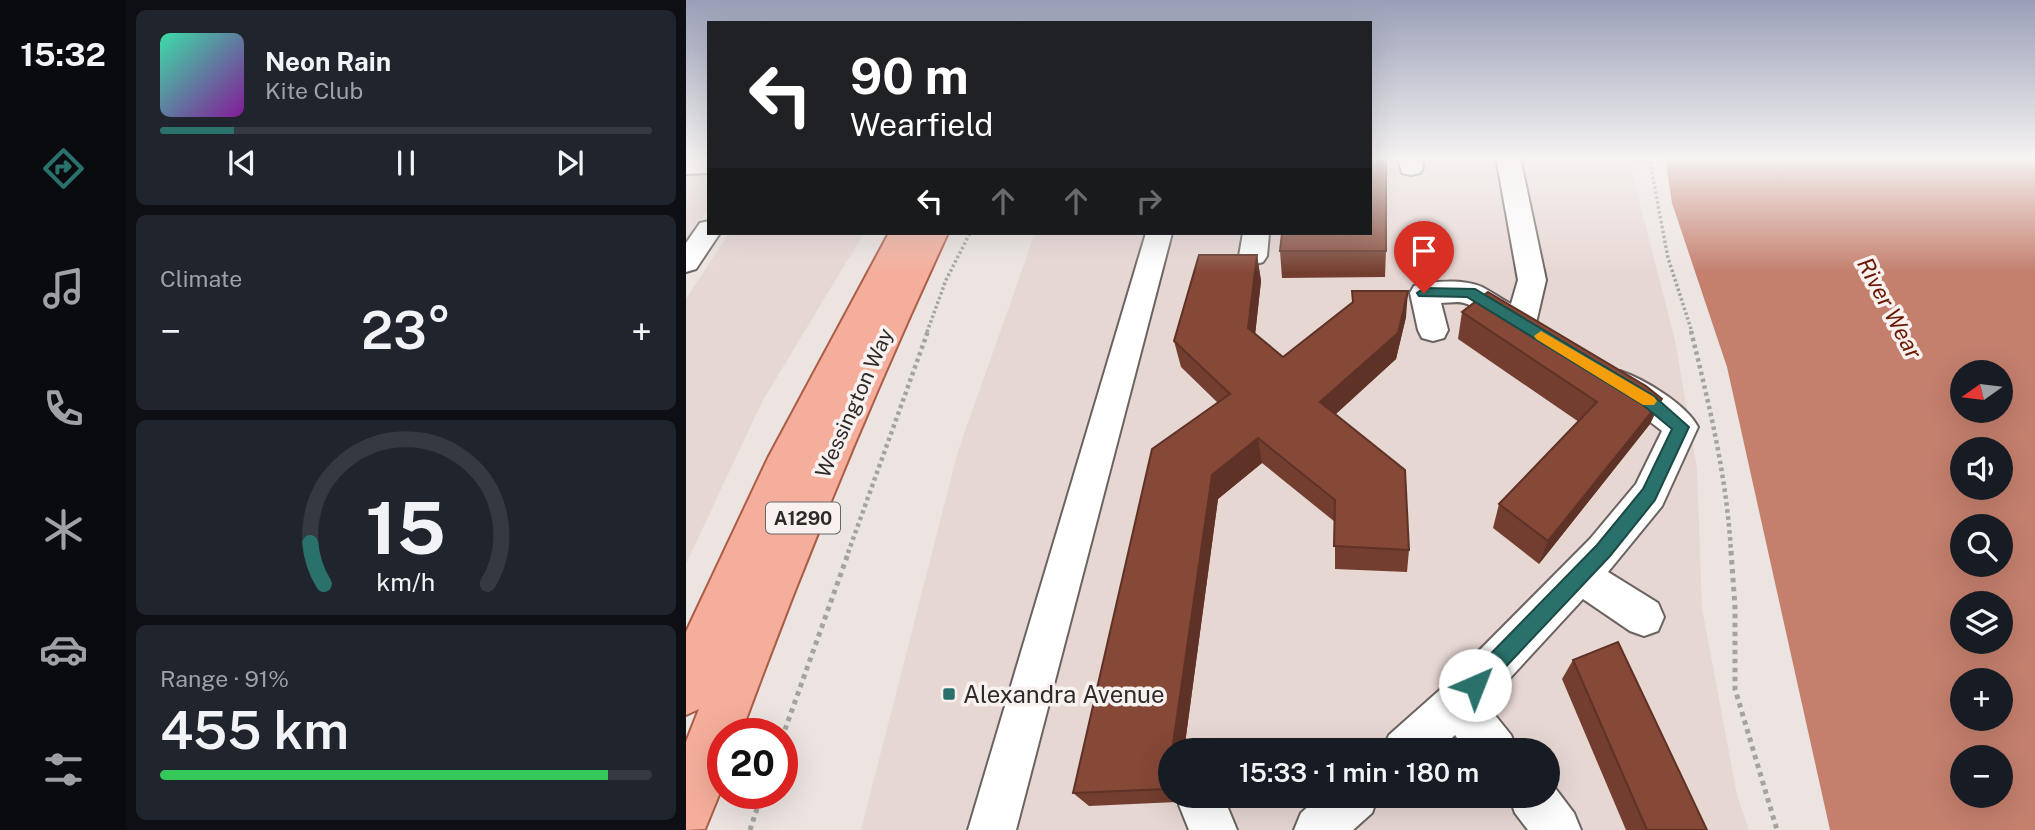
<!DOCTYPE html>
<html lang="en">
<head>
<meta charset="utf-8">
<style>
	:root { --surface:#171b24; --page:#20242c; --text:#f1f3f6; --muted:#9ea1a6; --line:#363941; --accent:#29716a }
	body { margin:0; font-family:"Public Sans",sans-serif; background:var(--page); color:var(--text); height:100vh; display:flex; flex-direction:column; font-size:26px; white-space:nowrap }
	* { box-sizing:border-box; margin:0 }
	p { font-size:23px; color:var(--muted) }
	.icon { flex:none; width:38px; height:38px; fill:none; stroke:currentColor; stroke-width:2; stroke-linecap:round; stroke-linejoin:round }
	.map { position:relative; flex:1; overflow:hidden }
	.panel { display:flex; flex-direction:column; gap:10px; padding:10px; background:#0d0f14; width:560px }
	.panel>* { flex:none }
	.hud { position:absolute; left:21px; top:21px; width:665px; height:214px; border-radius:0px; box-shadow:0 7px 28px #0002; background:#202124; color:#fff; overflow:hidden }
	.needle { width:46px; rotate:256deg }
	.tools { position:absolute; left:1264px; top:360px; display:grid; gap:14px }
	.tools a { display:grid; place-items:center; width:63px; height:63px; border-radius:50%; background:var(--surface); box-shadow:0 7px 28px #0002; font-size:35px }
	.speed { position:absolute; left:21px; top:718px; display:flex; gap:14px; font-size:35px; font-weight:700; text-align:center }
	.speed>* { display:grid; place-content:center; width:91px; height:91px; border-radius:50%; background:var(--surface); box-shadow:0 7px 28px #0002; line-height:1 }
	.speed .limit { border:10px solid #d22; background:#fff; color:#111 }
	.pin { position:absolute; display:grid; place-items:center; width:60px; height:60px; color:#fff; margin:-72px -30px; border-radius:50% 50% 50% 0; rotate:-45deg; box-shadow:0 0 7px #0007 }
	.pin .icon { rotate:45deg }
	.me { position:absolute; width:77px; margin:-38px; rotate:44deg; stroke-linejoin:round; filter:drop-shadow(0 0 5px #0008) }
	.turn { display:flex; align-items:center; gap:24px; height:147px; padding:0 28px; font-size:32px }
	.turn .icon { width:91px; height:91px; stroke-width:2.5 }
	.turn b { display:block; font-size:49px; line-height:60px }
	.lanes { display:flex; align-items:center; height:66px; padding:0 28px; background:#0003; justify-content:center; gap:35px; direction:ltr }
	.lanes .off { opacity:.35 }
	.big { font-size:52px; font-weight:600; line-height:1.1 }
	.panel .tile { flex:1; display:flex; flex-direction:column; justify-content:center; gap:10px; min-width:0; padding:0 24px; border-radius:10px; background:var(--page) }
	.panel .dial { align-items:center; gap:0 }
	.dial svg { height:182px; overflow:visible; fill:none; stroke:var(--line); stroke-width:7; stroke-linecap:round; text-anchor:middle }
	.dial text { fill:var(--text); stroke:none }
	.song { display:flex; align-items:center; gap:21px }
	.cover { width:84px; height:84px; border-radius:10px; background:linear-gradient(135deg,hsl(160 70% 55%),hsl(290 70% 35%)) }
	.played { height:7px; border-radius:4px; background:linear-gradient(90deg,var(--accent) 15%,var(--line) 15%) }
	.keys { display:flex; justify-content:space-around; direction:ltr }
	.heat { display:flex; justify-content:space-between; align-items:center; font-size:38px; direction:ltr }
	.charge { height:10px; border-radius:5px; background:linear-gradient(90deg,#34c759 91%,var(--line) 0) }
	.trip { position:absolute; left:472px; top:738px; width:402px; height:70px; border-radius:35px; background:var(--surface); box-shadow:0 7px 28px #0002; font-weight:600; line-height:70px; text-align:center }
	main { display:flex; flex:1; min-height:0 }
	.tabs { display:flex; flex-direction:column; width:126px; justify-content:space-around; align-items:center; background:#090b0e; color:var(--muted) }
	.tabs .icon { width:49px; height:49px }
	.tabs .selected { color:var(--accent) }
	.tabs b { font-size:32px; color:var(--text) }
	.map>svg:first-child { display:block }
</style>
</head>
<body>
<main>
<nav class="tabs">
<b>15:32</b>
<svg class="icon selected" aria-label="directions" viewBox="0 0 24 24"><path d="M12 3l9 9-9 9-9-9zM9 14v-3h6M13 9l2 2-2 2"/></svg>
<svg class="icon" aria-label="music" viewBox="0 0 24 24"><path d="M9 18V5l10-2v13"/><circle cx="6" cy="18" r="3"/><circle cx="16" cy="16" r="3"/></svg>
<svg class="icon" aria-label="phone" viewBox="0 0 24 24"><path d="M5 4h4l2 5-3 2q2 4 5 5l2-3 5 2v4C11 20 4 13 5 4z"/></svg>
<svg class="icon" aria-label="climate" viewBox="0 0 24 24"><path d="M12 3v18M4 7l16 10M4 17L20 7"/></svg>
<svg class="icon" aria-label="car" viewBox="0 0 24 24"><path d="M5 17H2v-5l4-1 3-4h7l3 4 3 1v5h-3M9 17h6M6 11h13"/><circle cx="7" cy="17" r="2"/><circle cx="17" cy="17" r="2"/></svg>
<svg class="icon" aria-label="filters" viewBox="0 0 24 24"><path d="M4 7h16M4 17h16"/><circle cx="9" cy="7" r="2"/><circle cx="15" cy="17" r="2"/></svg>
</nav>
<section class="panel">
<div class="tile">
<div class="song"><i class="cover"></i><div><b>Neon Rain</b><p>Kite Club</p></div></div>
<div class="played"></div>
<div class="keys"><svg class="icon" aria-label="previous" viewBox="0 0 24 24"><path d="M18 5L8 12l10 7zM5 5v14"/></svg><svg class="icon" aria-label="pause" viewBox="0 0 24 24"><path d="M8 5v14M16 5v14"/></svg><svg class="icon" aria-label="next" viewBox="0 0 24 24"><path d="M6 5l10 7-10 7zM19 5v14"/></svg></div>
</div>
<div class="tile"><p>Climate</p>
<div class="heat"><a>−</a><b class="big">23°</b><a>+</a></div>
</div>
<div class="tile dial"><svg viewBox="0 0 100 80">
<path d="M14 69A42 42 0 1 1 86 69"/>
<path d="M14 69A42 42 0 0 1 8 51" stroke="#29716a"/>
<text x="50" y="56" font-size="32" font-weight="700">15</text>
<text x="50" y="72" font-size="11">km/h</text>
</svg></div>
<div class="tile"><p>Range · 91%</p><b class="big">455 km</b><div class="charge"></div></div>
</section>
<div class="map">
<svg width="1349" height="830" viewBox="0 0 1349 830">
	<rect width="100%" height="100%" fill="#ece4e1"/>
	<!-- built -->
	<path fill="#e7d7d3" fill-rule="evenodd" d="M0,157H23V208L0,241Z
		M684,157H942L989,340L1011,468L1016,608L1051,795L1063,830H175L272,451L349,233H684ZM485,751H863V796H485Z
		M43,233H178L76,402L0,564V299Z"/>
	<!-- water -->
	<path fill="#c47f6d" fill-rule="evenodd" d="M979,157H1349V830H1144L1041,367L986,203ZM1276,373H1314V411H1276ZM1276,450H1314V488H1276ZM1276,527H1314V565H1276ZM1276,604H1314V642H1276ZM1276,681H1314V719H1276ZM1276,758H1314V796H1276Z"/>
	<g fill="none" stroke-linecap="round" stroke-linejoin="round">
		<!-- minor casing -->
		<g stroke="#6a6361" stroke-width="4">
			<path id="minor" d="M712,157H736L737,168L734,173L725,175L716,173Z
				M810,157H834L860,280L850,323L846,330C817,339 803,310 778,303C772,301 762,303 755,303L762,330L758,338L747,341L736,338L732,330L724,293L728,286C746,281 778,279 796,287C806,292 815,299 825,304L832,280Z
				M23,159V173L0,174V160Z
				M23,221V233H34L10,269L0,272V243L14,223Z
				M460,233H486L330,830H282Z
				M557,233H583L581,256L577,262L567,265L557,262L553,256Z
				M934,371C958,379 1000,404 1012,427L976,506L922,572L972,603L978,617L972,631L958,636L944,631L897,599L800,704L825,735L832,751H780L769,735L752,751H696L703,735L756,688L904,539L950,484L976,431C962,419 925,395 918,383L923,374Z
				M863,780L888,813L895,830H842L829,813L823,796H863Z
				M497,796H537L551,830H503L493,805Z
				M634,796H692L686,813L667,830H608L615,813Z"/>
		</g>
		<!-- major casing -->
		<g stroke="#ab5d48" stroke-width="4">
			<path id="major" d="M203,233H262C186,397 117,564 55,733H37V785L19,829L0,830V742L13,709L0,715V632L82,458Z"/>
		</g>
		<!-- path-far2 -->
		<path stroke="#a7a19f" stroke-width="3.5" stroke-dasharray="2.5 2.5" stroke-linecap="butt" d="M963,157L982,258L1006,332
			M241,332L260,280L284,233"/>
		<!-- path-far1 -->
		<path stroke="#a7a19f" stroke-width="4.5" stroke-dasharray="3.5 3.5" stroke-linecap="butt" d="M1005,331C1023,404 1041,477 1045,553
			M162,553L242,331"/>
		<!-- path -->
		<path stroke="#a7a19f" stroke-width="5" stroke-dasharray="4.5 4.5" stroke-linecap="butt" d="M1045,551L1049,607V689L1091,830
			M96,738L163,551
			M64,830L76,793"/>
		<!-- minor -->
		<use href="#minor" fill="#fff" fill-rule="evenodd"/>
		<!-- major -->
		<use href="#major" fill="#f5ae9b" fill-rule="evenodd"/>
	</g>
	<!-- wall -->
	<path fill="#733e2f" d="M594,251H700L699,277L596,278Z
		M571,255L575,281L569,334L597,357L666,303V291L720,317L710,359L649,415L723,550L721,572L649,569V522L576,463L532,499L498,751H485V796H492L491,802L403,806L387,793L532,403L495,367L488,341Z
		M776,312L976,399L964,424L853,564L807,528L813,504L893,422L772,339Z
		M887,660L1021,830H940L876,679Z"/>
	<!-- shaded-wall -->
	<path fill="#5e3226" d="M571,255L575,281L567,354L562,328Z
		M722,291L720,317L710,359L635,427L634,402Z
		M976,399L964,424L853,564L862,541Z
		M572,438L576,463L532,499L498,751H486L526,475Z
		M485,759V794L480,789Z
		M487,796H492L491,802Z"/>
	<!-- building -->
	<path fill="#864837" stroke="#5e3226" stroke-width="2" d="M684,157H700V251H594L596,233H684Z
		M513,255H571L562,328L597,357L667,302L666,291H722L712,333L634,402L719,470L723,550L648,546L649,500L572,438L526,475L486,751H485V759L480,789L387,793L466,449L544,394L488,341Z
		M802,292L960,386L976,399L862,541L813,504L911,402L776,312Z
		M932,642L1021,830H961L887,660Z"/>
	<!-- sky -->
	<linearGradient id="sky" x2="0" y2="1"><stop stop-color="#999fb7"/><stop offset="0.58" stop-color="#f6f3f2"/><stop offset="1" stop-color="#f6f3f2" stop-opacity="0"/></linearGradient>
	<rect width="1349" height="273" fill="url(#sky)"/>
	<!-- route -->
	<path fill="#29716a" stroke="#1b4945" stroke-width="2" d="M738,288L789,289L968,396L1003,427L969,500L924,556L796,692L789,695L781,692L778,685L781,678L911,545L957,489L986,429L957,405L781,297L733,296L731,293Z"/>
	<!-- slow -->
	<path fill="#f59e0b" d="M855,331L968,397L971,401L968,405H957L850,339L848,336Z"/>
	<!-- markers -->
	<rect fill="#29716a" stroke="#f9f1ef" stroke-width="2.5" x="256" y="687" width="14" height="14" rx="3.5"/>
	<g text-anchor="middle" dominant-baseline="central" stroke-width="7" stroke-linejoin="round" paint-order="stroke">
		<!-- shield labels -->
		<rect fill="#f9f1ef" stroke="#6b6665" stroke-width="2" x="80" y="502.5" width="74" height="31" rx="5"/>
		<g font-size="19" font-weight="bold" fill="#2e2b2a">
			<text x="117" y="518">A1290</text>
		</g>
		<!-- street labels -->
		<g font-size="21" fill="#2e2b2a" stroke="#f9f1ef">
			<text transform="translate(168 403) rotate(-66)">Wessington Way</text>
		</g>
		<!-- water labels -->
		<g font-size="23" font-style="italic" fill="#6b1900" stroke="#f9f1ef">
			<text transform="translate(1204 308) rotate(62)">River Wear</text>
		</g>
		<!-- near-poi labels -->
		<g font-size="24" fill="#2e2b2a" stroke="#f9f1ef" text-anchor="start">
			<text x="277" y="694">Alexandra Avenue</text>
		</g>
	</g>
</svg>
<div class="tools">
<a><svg class="needle" viewBox="-14 -14 28 28"><path d="M0-13l5 13h-10z" fill="#e53935"/><path d="M0 13l5-13h-10z" fill="#9ea1a6"/></svg></a>
<a><svg class="icon" aria-label="sound" viewBox="0 0 24 24"><path d="M4 9h4l5-4v14l-5-4H4zM17 9q2 3 0 6"/></svg></a>
<a><svg class="icon" aria-label="search" viewBox="0 0 24 24"><circle cx="10" cy="10" r="6"/><path d="M15 15l6 6"/></svg></a>
<a><svg class="icon" aria-label="layers" viewBox="0 0 24 24"><path d="M12 4l9 5-9 5-9-5zM3 14l9 5 9-5"/></svg></a>
<a>+</a>
<a>−</a>
</div>
<div class="speed"><div class="limit">20</div></div>
<div class="pin" style="left:738px;top:293px;background:#d93025"><svg class="icon" aria-label="arrive" viewBox="0 0 24 24"><path d="M6 21V4h12l-3 4 3 4H6"/></svg></div>
<svg class="me" style="left:789px;top:685px" viewBox="-20 -20 40 40"><circle r="19" fill="#fff"/><path d="M0-13L10 11 0 6-10 11z" fill="#29716a"/></svg>
<div class="trip">15:33 · 1 min · 180 m</div>
<div class="hud">
<div class="turn"><svg class="icon" aria-label="left" viewBox="0 0 24 24"><path d="M17 20v-9H6M10 6l-5 5 5 5"/></svg><div><b>90 m</b>Wearfield</div></div>
<div class="lanes"><svg class="icon" aria-label="left" viewBox="0 0 24 24"><path d="M17 20v-9H6M10 6l-5 5 5 5"/></svg><svg class="icon off" aria-label="ahead" viewBox="0 0 24 24"><path d="M12 20V5M6 11l6-6 6 6"/></svg><svg class="icon off" aria-label="ahead" viewBox="0 0 24 24"><path d="M12 20V5M6 11l6-6 6 6"/></svg><svg class="icon off" aria-label="right" viewBox="0 0 24 24"><path d="M7 20v-9h11M14 6l5 5-5 5"/></svg></div>
</div>
</div>
</main>
</body>
</html>
